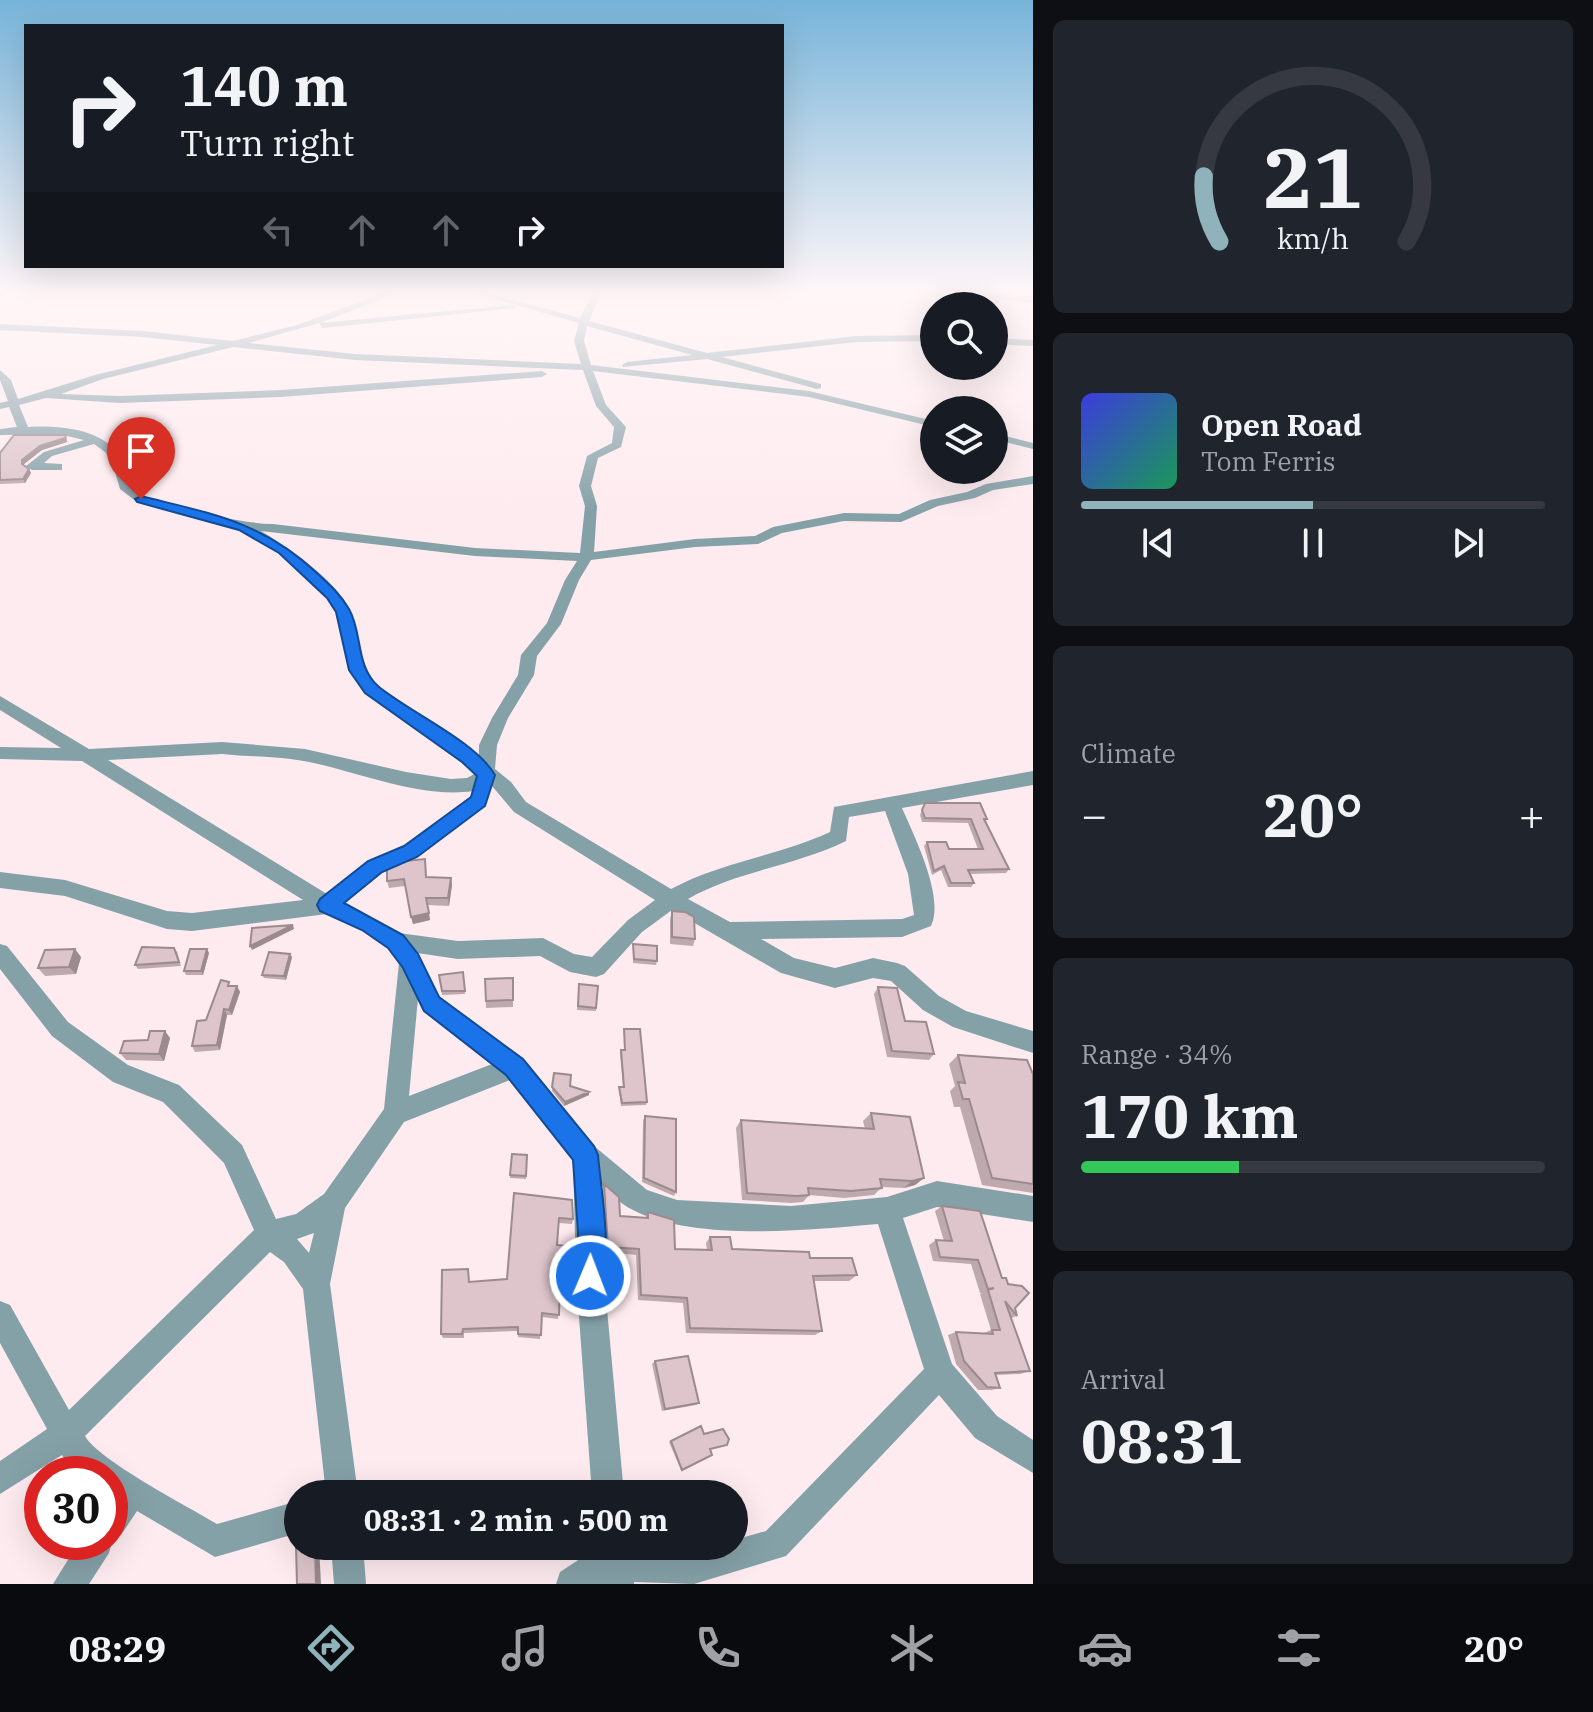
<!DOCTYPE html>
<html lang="en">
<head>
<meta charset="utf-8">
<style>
	:root { --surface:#171b24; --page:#20242c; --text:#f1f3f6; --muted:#9ea1a6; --line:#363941; --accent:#90b2ba }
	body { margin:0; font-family:"IBM Plex Serif",serif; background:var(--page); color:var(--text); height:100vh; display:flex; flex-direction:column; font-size:30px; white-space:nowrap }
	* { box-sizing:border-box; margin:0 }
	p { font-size:26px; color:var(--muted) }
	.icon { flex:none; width:44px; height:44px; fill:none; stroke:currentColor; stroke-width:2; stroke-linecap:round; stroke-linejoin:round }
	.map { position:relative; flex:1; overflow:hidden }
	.side { display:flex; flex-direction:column; gap:20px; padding:20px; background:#0d0f14; width:560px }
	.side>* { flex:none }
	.hud { position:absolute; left:24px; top:24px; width:760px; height:244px; border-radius:0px; box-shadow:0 8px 32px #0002; background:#171b24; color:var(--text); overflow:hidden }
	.buttons { position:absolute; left:920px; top:292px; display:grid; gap:16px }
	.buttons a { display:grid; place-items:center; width:88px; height:88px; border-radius:50%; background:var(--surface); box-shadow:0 8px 32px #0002; font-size:40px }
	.speed { position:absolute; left:24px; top:1456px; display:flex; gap:16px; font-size:40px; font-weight:700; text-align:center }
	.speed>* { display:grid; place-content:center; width:104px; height:104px; border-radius:50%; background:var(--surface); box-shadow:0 8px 32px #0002; line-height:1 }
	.speed .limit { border:12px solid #d22; background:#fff; color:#111 }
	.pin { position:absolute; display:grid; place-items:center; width:68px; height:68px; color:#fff; margin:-82px -34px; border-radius:50% 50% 50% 0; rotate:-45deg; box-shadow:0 0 8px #0007 }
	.pin .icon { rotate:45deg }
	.me { position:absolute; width:88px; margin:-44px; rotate:1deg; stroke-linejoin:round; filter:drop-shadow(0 0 6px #0008) }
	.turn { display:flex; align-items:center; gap:28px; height:168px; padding:0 24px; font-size:36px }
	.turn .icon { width:104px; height:104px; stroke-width:2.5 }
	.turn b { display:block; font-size:56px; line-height:68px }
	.lanes { display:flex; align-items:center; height:76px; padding:0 24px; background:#0003; justify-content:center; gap:40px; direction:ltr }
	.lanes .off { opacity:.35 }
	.big { font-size:60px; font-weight:800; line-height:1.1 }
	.side .widget { flex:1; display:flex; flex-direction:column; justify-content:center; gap:12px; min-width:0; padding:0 28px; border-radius:12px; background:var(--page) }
	.side .dial { align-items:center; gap:0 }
	.dial svg { height:208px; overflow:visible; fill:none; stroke:var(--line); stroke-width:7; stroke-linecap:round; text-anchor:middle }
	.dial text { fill:var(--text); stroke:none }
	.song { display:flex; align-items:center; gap:24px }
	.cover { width:96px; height:96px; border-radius:12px; background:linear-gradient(135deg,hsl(240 70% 55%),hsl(150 70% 35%)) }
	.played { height:8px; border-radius:4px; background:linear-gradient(90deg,var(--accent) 50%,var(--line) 50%) }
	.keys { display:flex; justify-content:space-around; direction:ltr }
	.heat { display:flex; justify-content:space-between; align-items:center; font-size:44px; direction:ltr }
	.charge { height:12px; border-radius:6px; background:linear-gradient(90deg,#34c759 34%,var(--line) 0) }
	.trip { position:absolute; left:284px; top:1480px; width:464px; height:80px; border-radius:40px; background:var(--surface); box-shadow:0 8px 32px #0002; font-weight:800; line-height:80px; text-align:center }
	.tabs { display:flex; height:128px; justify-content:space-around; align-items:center; background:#090b0e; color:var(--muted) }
	.tabs .icon { width:56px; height:56px }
	.tabs .selected { color:var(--accent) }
	.tabs b { font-size:36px; color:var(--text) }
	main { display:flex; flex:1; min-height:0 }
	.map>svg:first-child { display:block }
</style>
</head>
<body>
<main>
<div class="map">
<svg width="1033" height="1584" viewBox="0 0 1033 1584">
	<rect width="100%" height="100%" fill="#feebef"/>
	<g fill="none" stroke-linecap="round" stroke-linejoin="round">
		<!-- minor -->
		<path fill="#85a1a8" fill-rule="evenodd" d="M5,290H15L0,299V293Z
			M392,290H404L320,323L512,305L516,308L322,328L319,323L249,343L355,354L581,364L574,341L579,323L463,290H476L580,318L594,290H602L589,321L707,353L856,336L934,335V341L856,342L722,357L821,384V388L817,389L707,359L623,367L622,365L627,362L692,355L587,326L584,341L591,365L809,391L934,421V427L809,397L593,371L606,405L626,427L621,447L598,458L591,486L597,506L594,552L695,539L755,536L773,527L844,513L899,514L930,500L967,492L986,484L1033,476V484L993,490L975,498L938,506L901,522L844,521L782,533L758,544L695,547L591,560L579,580L561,624L537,656L534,675L508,718L497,745L495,769L511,782L526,802L671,889C721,862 778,856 830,832L834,807L1033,771V785L902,808C914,836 945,897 931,926L902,937L761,939L794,958L835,968L873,958L897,963L905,966L939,996L966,1011L1033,1031V1053L953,1027L923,1010L891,981L873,978L835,988L781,973L672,910L642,932L604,974L596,977L570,972L540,956L458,959L417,953L440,997L522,1059L594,1146L647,1190L677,1200L791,1206L887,1197L937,1181L1033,1196V1222L937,1207L903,1218L952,1364L997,1416L1033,1440V1473L975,1438L939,1395L786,1556L694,1584L634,1582V1584H556L560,1572L595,1549V1546H627L628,1549L689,1553L713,1546H734V1540L766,1531L924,1369L878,1224C810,1230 695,1242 633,1210C620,1204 609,1192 599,1183L604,1276L624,1494H592L576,1276L573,1159L510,1080L404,1122L345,1208L330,1284L358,1494H326L303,1289L284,1262L270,1252L85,1436C98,1460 189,1507 217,1524L298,1501V1533L215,1557L137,1511L121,1535L113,1539L109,1553L89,1584H53L79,1542H110V1474C87,1474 74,1477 62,1455L0,1494V1461L47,1429L0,1343V1301L10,1305L69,1410L254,1230L224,1163L163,1102L113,1082L52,1036L0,969V944L7,946L68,1022L128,1065L179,1085L242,1145L276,1219L296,1214L324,1194L384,1109L399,963L388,947L362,930L327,914L192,931L167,929L65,896L0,888V872L65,880L167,911L192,913L303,900L82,761L0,759V747L61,748L0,710V696L89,749L222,742L305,749L406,772L451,779L467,778L476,773L365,693L349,670L337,612L327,598L279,553L238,530L137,502L120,489L113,465L105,452L94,444L52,456L44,463L62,464V470H32L26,466L44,452L84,440L59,434L0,435V429L17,427L9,407L0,409V403L8,401L0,380V370L11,380L18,399L95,375L217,345L143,337L0,330V324L143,331L233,341L297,325ZM233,347L355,360L583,370L596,406L614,427L612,443L587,456L579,486L585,506L580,553L475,548L273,524C239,523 208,514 175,505C166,502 154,501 145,496C131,489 131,480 126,467C111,429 63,425 28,427L19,405L46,398L120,403L281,397L542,377L547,374L542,371L281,390L120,396L61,394L103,379ZM261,531L475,556L577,561L565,580L547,623L521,655L518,675L492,718L479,745V755L377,685C359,662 361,642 352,615C342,584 288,547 261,531ZM222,754C250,757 281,756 309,762C358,772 423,799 473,791L471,797L404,847L368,861L327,894L108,760ZM492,786L514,812L655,900L628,920L592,957L574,954L543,938L458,941L399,933L345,903L382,873L418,857L485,806ZM885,811L908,874L914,915L902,919L730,922L688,899C737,871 795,866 846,841L849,817ZM418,998L424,1011L492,1064L409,1096ZM314,1233L309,1253L297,1239Z
			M946,290L1033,297V303L950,293Z
			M994,338L1033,340V346L994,344Z
			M994,433L1033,443V449L994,439Z
			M331,1546H363L366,1584H334Z"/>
	</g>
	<!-- wall -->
	<path fill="#bea9af" d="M936,293L998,304L983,306H954L935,296Z
		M66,435L67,442L42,450L24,464V466L29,469L31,473L25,483L0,484V453Z
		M925,803L987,819L985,822L1009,869L1006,873L970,874L974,883L971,887H948L941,870L932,875L924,846L927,842L949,849H978L968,823L922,822L920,815Z
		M427,877L451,878L452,885L449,906L427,905L430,920L413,924L405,886L389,888L387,881Z
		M672,911L695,939L693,946L670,944V919Z
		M633,944L657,961L656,965L633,963Z
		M177,951L181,966L138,969L135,965Z
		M209,953L203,975H186L184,971Z
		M81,957L76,974L45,976L38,968Z
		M292,957L286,980L264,978L262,975Z
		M463,972L465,994L442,995L439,975Z
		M513,978V1007L486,1008L485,979Z
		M579,984L598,986L596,1011L577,1010Z
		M231,986H237L240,992L232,1015H227L220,1050L195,1052L192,1046L206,1020Z
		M878,987L934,1054L929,1060L887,1057L874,994Z
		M624,1029L647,1102L646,1105L621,1106L619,1091V1087H623L620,1053L621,1050H624Z
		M170,1038L164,1061L126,1060L120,1053L148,1040Z
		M958,1055L1033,1074V1193L982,1185L960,1107H954L950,1091L955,1086L949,1064Z
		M554,1073L570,1086L589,1095L564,1106L552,1091Z
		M871,1113L924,1178L915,1185L904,1188L882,1187L874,1195L844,1198L809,1195L803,1202L791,1203L742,1200L736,1128L741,1120L865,1129L863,1121Z
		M645,1116L676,1192L674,1196L642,1182L643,1121Z
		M512,1154L527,1155L526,1179L510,1178Z
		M604,1184L620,1216L645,1218L648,1212L675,1249L707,1250L706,1243L710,1237L732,1249L810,1258L857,1275L849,1281H814L822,1331L815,1335L686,1333L683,1303L638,1300L636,1255L606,1252L602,1191Z
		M514,1193L573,1219L572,1224L559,1223L557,1245L575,1287L574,1292L560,1290L558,1319L542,1317L540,1339L518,1337V1331L464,1333V1338H443L441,1334L468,1269L469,1282L507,1279Z
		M942,1206L1002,1278L1015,1308L1017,1316L1011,1318L1030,1371L1020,1374L996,1375L1000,1388L991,1390H978L956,1364L948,1335L956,1332L984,1333L991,1330L980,1294L982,1293H980L971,1264L933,1261L929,1245L936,1240L944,1241L935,1211Z
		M655,1361L699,1403L696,1405L662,1411L652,1364Z
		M701,1426L712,1455L681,1470L669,1442Z"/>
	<!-- shaded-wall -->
	<path fill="#9b8a8e" d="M1000,300L998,304L983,306H964Z
		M66,435L67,442L42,450L24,464V468L22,460L40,446Z
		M29,469L31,473L25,483L23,479Z
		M451,878L452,885L449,906L448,898Z
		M429,913L430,920L413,924L411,917Z
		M293,925L294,929L252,950L250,946Z
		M75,949L81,957L76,974L69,967Z
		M207,949L209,953L203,975L201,971Z
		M290,954L292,957L286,980L284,976Z
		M237,986L240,992L232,1015L229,1010Z
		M224,1009L227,1015L220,1050L217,1045Z
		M165,1031L170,1038L164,1061L159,1054Z
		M589,1092V1095L564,1106L565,1102Z
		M924,1178L915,1185L904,1188L912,1181Z
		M315,1546H319L321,1584H316Z"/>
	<!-- building -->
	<path fill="#ddc5cb" stroke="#9b8a8e" stroke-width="2" d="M951,292L1000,300L962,306L936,293Z
		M14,435H66L65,438L40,446L22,460V464L29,469L23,479L0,480V453Z
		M925,803H980L987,819H984L1009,869L968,870L974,883H951L944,866L934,871L927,842H946L949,849H983L971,819L925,818L922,810Z
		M425,859L426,877L451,878L448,898H426L429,913L411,917L404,879L387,881V866L396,862Z
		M672,911L685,912L694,917L695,939L672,937Z
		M293,925L250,946L252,928Z
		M633,944L657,946V961L634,959Z
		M142,947L174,948L179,962L135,965Z
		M75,949L69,967L38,968L45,950Z
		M190,949H207L201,971H184Z
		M269,952L290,954L284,976L262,975Z
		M463,972L465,991H442L439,975Z
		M513,978V1000L486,1001L485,979Z
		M221,980L229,982L228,986H237L229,1010L224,1009L217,1045L192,1046L197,1021L206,1020Z
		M579,984L598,986L596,1008L578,1006Z
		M878,987L897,988L905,1021L926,1022L934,1054L892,1051Z
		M624,1029H640L647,1102L622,1103L619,1087H624L621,1050H625Z
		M150,1031H165L159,1054L120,1053L124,1041L148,1040Z
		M958,1055L1027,1060L1033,1074V1184L992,1178L969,1099H963L958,1082L965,1083Z
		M554,1073L571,1075L570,1086L589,1092L565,1102L552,1087Z
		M871,1113L910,1117L924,1178L912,1181L880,1179L882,1188L851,1191L808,1188L809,1195L797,1196L747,1193L741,1120L874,1129Z
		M645,1116L676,1119V1192L644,1178Z
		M512,1154L527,1155L526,1176L510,1175Z
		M604,1184L619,1197L620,1216L648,1218V1212L674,1220L675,1249L712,1250L710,1237H730L732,1249L809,1252L810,1258H852L857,1275L813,1276L822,1331L690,1328L687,1298L641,1295L639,1249L608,1247Z
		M514,1193L572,1200L573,1219L559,1218L557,1245L573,1247L575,1287L560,1286L559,1315L542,1313L541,1335L518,1334V1327L463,1329L462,1334H441L442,1270L468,1269L469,1282L507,1279Z
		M942,1206L980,1211L1002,1278H1006L1008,1284L1022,1286L1029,1293L1015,1308L1017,1316L1005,1301L1030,1371L995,1373L1000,1388L987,1387L964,1361L956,1332L993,1334L992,1330H1000L988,1290L994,1288L988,1289L978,1260L940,1257L936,1240L952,1241Z
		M688,1356L699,1403L665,1409L655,1361Z
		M701,1426L704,1434L723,1429L729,1439L727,1445L710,1449L712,1455L682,1470L671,1441Z
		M302,1546H315L316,1584H297L296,1547Z"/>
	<!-- sky -->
	<linearGradient id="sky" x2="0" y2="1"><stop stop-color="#77b4d9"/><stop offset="0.57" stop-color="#fff6f8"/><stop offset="1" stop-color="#fff6f8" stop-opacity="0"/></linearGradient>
	<rect width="1033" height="512" fill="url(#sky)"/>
	<!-- route -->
	<path fill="#1a73e8" stroke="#114b97" stroke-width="2" d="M141,496C212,514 261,521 317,573C329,584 340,594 349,609C363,633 355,667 379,687C411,713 475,741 495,775L485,806L417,857L382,872L344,903L403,935L418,954L439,997L523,1059L594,1146L598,1155C601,1191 613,1254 600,1286L590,1290L580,1286L576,1276L578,1233L573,1160L506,1075L424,1011L403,968L388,948L362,930L320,911L317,905L320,899L368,861L404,846L471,797L477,776L462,762L365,693L349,670L336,612L327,598L279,553L239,530L137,502L135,499Z"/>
</svg>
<div class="buttons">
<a><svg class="icon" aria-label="search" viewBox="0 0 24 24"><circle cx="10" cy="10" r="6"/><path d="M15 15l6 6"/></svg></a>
<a><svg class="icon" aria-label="layers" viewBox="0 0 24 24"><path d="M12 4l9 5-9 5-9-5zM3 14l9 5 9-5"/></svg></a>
</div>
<div class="speed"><div class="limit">30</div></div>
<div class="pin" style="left:141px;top:499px;background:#d93025"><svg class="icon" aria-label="arrive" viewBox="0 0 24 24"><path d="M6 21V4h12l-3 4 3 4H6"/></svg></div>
<svg class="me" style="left:590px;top:1276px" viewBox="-20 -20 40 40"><circle r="17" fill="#1a73e8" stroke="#fff" stroke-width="3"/><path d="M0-11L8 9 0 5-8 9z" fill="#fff"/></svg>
<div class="trip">08:31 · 2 min · 500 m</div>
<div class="hud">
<div class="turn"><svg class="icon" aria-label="right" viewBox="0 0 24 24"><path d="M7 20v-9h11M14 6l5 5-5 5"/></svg><div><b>140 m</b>Turn right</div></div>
<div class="lanes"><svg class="icon off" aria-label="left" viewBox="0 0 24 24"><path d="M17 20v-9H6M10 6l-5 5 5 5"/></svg><svg class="icon off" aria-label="ahead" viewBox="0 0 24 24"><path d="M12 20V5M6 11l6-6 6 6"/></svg><svg class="icon off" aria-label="ahead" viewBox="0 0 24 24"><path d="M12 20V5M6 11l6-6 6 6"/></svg><svg class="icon" aria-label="right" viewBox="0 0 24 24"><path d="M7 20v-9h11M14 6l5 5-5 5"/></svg></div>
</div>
</div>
<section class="side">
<div class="widget dial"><svg viewBox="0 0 100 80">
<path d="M14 69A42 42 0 1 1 86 69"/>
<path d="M14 69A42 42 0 0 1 8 44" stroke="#90b2ba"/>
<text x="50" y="56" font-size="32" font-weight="700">21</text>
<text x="50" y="72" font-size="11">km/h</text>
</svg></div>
<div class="widget">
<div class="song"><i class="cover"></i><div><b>Open Road</b><p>Tom Ferris</p></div></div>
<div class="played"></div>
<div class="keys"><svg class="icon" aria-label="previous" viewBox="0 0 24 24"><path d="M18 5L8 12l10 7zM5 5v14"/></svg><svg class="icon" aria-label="pause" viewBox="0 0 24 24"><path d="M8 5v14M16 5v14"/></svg><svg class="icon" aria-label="next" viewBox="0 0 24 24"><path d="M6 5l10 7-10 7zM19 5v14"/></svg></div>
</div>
<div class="widget"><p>Climate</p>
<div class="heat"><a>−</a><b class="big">20°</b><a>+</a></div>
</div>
<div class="widget"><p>Range · 34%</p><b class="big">170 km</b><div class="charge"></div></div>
<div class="widget"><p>Arrival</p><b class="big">08:31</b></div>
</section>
</main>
<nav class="tabs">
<b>08:29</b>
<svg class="icon selected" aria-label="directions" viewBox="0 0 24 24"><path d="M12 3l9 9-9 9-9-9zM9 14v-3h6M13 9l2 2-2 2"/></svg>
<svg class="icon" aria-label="music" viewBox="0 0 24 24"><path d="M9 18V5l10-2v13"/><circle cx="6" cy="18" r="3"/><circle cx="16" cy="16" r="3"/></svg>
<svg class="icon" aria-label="phone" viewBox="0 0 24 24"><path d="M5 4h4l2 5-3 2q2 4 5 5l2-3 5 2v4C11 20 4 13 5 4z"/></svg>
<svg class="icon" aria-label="climate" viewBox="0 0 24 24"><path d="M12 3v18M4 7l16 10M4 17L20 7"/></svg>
<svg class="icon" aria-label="car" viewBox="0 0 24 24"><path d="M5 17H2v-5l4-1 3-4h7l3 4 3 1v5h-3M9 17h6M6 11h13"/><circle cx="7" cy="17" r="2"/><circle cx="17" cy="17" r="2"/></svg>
<svg class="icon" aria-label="filters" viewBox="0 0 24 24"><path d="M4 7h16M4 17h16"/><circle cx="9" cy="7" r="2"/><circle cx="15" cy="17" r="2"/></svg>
<b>20°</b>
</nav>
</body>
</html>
